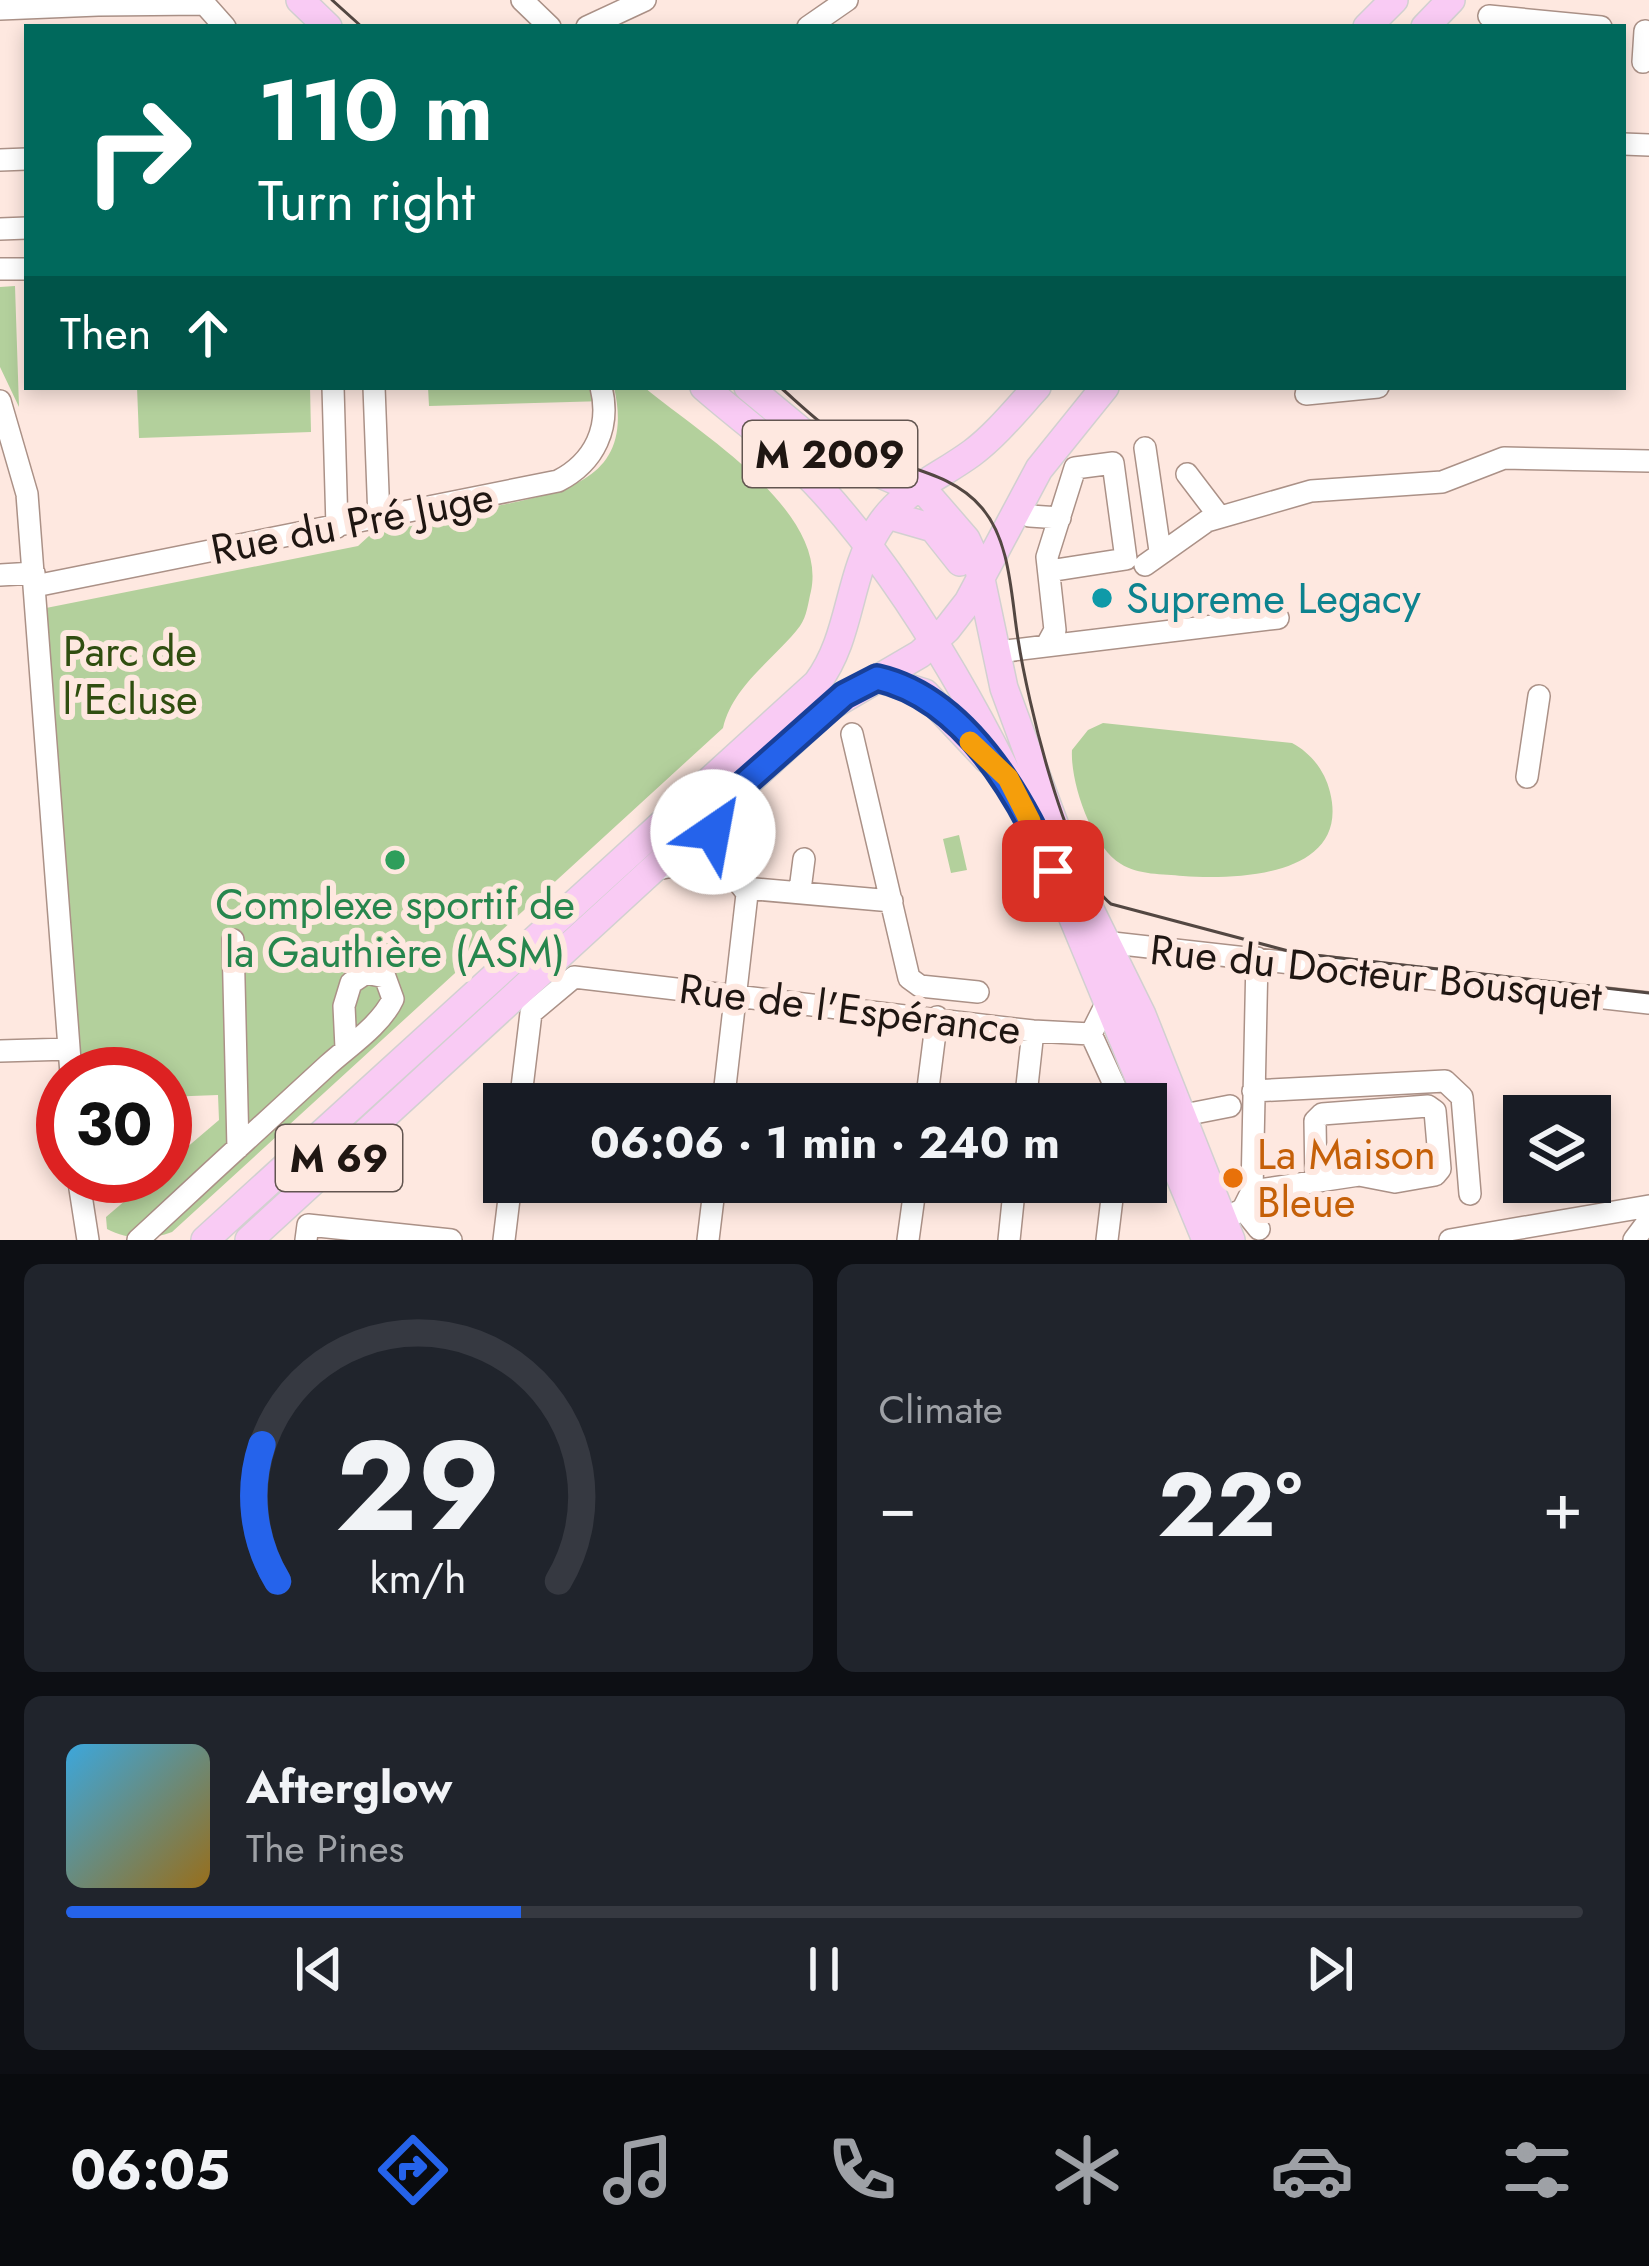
<!DOCTYPE html>
<html lang="en">
<head>
<meta charset="utf-8">
<style>
	:root { --surface:#171b24; --page:#20242c; --text:#f1f3f6; --muted:#9ea1a6; --line:#363941; --accent:#2563eb }
	body { margin:0; font-family:Jost,sans-serif; background:var(--page); color:var(--text); height:100vh; display:flex; flex-direction:column; font-size:45px; white-space:nowrap }
	* { box-sizing:border-box; margin:0 }
	p { font-size:39px; color:var(--muted) }
	.icon { flex:none; width:66px; height:66px; fill:none; stroke:currentColor; stroke-width:2; stroke-linecap:round; stroke-linejoin:round }
	.map { position:relative; height:1240px; overflow:hidden }
	.sheet { display:flex; flex-direction:column; gap:24px; padding:24px; background:#0d0f14; flex:1 }
	.sheet>* { flex:none }
	.banner { position:absolute; left:24px; top:24px; width:1602px; height:366px; border-radius:0px; box-shadow:0 6px 18px #0003; background:#00695c; color:#fff; overflow:hidden }
	.fabs { position:absolute; left:1503px; top:1095px; display:grid; gap:24px }
	.fabs a { display:grid; place-items:center; width:108px; height:108px; border-radius:0px; background:var(--surface); box-shadow:0 6px 18px #0003; font-size:60px }
	.speed { position:absolute; left:36px; top:1047px; display:flex; gap:24px; font-size:60px; font-weight:700; text-align:center }
	.speed>* { display:grid; place-content:center; width:156px; height:156px; border-radius:50%; background:var(--surface); box-shadow:0 6px 18px #0003; line-height:1 }
	.speed .limit { border:18px solid #d22; background:#fff; color:#111 }
	.pin { position:absolute; display:grid; place-items:center; width:102px; height:102px; color:#fff; margin:-51px; border-radius:24px; box-shadow:0 6px 18px #0006 }
	.me { position:absolute; width:132px; margin:-66px; rotate:33deg; stroke-linejoin:round; filter:drop-shadow(0 0 9px #0008) }
	.turn { display:flex; align-items:center; gap:42px; height:252px; padding:0 36px; font-size:54px }
	.turn .icon { width:156px; height:156px; stroke-width:2.5 }
	.turn b { display:block; font-size:84px; line-height:102px }
	.then { display:flex; align-items:center; height:114px; padding:0 36px; background:#0003; gap:24px; font-size:45px }
	.big { font-size:90px; font-weight:700; line-height:1.1 }
	.sheet .tile { flex:1; display:flex; flex-direction:column; justify-content:center; gap:18px; min-width:0; padding:0 42px; border-radius:18px; background:var(--page) }
	.sheet .dial { align-items:center; gap:0 }
	.dial svg { height:312px; overflow:visible; fill:none; stroke:var(--line); stroke-width:7; stroke-linecap:round; text-anchor:middle }
	.dial text { fill:var(--text); stroke:none }
	.song { display:flex; align-items:center; gap:36px }
	.cover { width:144px; height:144px; border-radius:18px; background:linear-gradient(135deg,hsl(200 70% 55%),hsl(40 70% 35%)) }
	.played { height:12px; border-radius:6px; background:linear-gradient(90deg,var(--accent) 30%,var(--line) 30%) }
	.keys { display:flex; justify-content:space-around; direction:ltr }
	.heat { display:flex; justify-content:space-between; align-items:center; font-size:66px; direction:ltr }
	.sheet .tiles { flex:1; display:grid; gap:24px; grid-template-columns:1fr 1fr }
	.tile:last-child { grid-column:span 2 }
	.trip { position:absolute; left:483px; top:1083px; width:684px; height:120px; border-radius:0px; background:var(--surface); box-shadow:0 6px 18px #0003; font-weight:700; line-height:120px; text-align:center }
	.tabs { display:flex; height:192px; justify-content:space-around; align-items:center; background:#090b0e; color:var(--muted) }
	.tabs .icon { width:84px; height:84px }
	.tabs .selected { color:var(--accent) }
	.tabs b { font-size:54px; color:var(--text) }
	.map>svg:first-child { display:block }
</style>
</head>
<body>
<div class="map">
<svg width="1649" height="1240" viewBox="0 0 1649 1240">
	<rect width="100%" height="100%" fill="#fee8e0"/>
	<!-- green -->
	<path fill="#b3d09c" d="M15,286L19,407L0,367V287Z
		M137,387H310L311,432L139,438Z
		M428,387H601L605,401L429,406Z
		M614,387H644C700,434 828,510 811,591C808,603 807,616 800,626C774,660 733,685 723,728L172,1232C151,1240 127,1240 107,1229L106,1217L154,1176H165V1166L219,1120L218,1095L165,1097V1074H79L46,608L358,546L369,536C408,527 448,517 488,508C560,492 636,483 614,387Z
		M1103,723L1292,743C1311,753 1325,771 1330,792C1351,876 1238,880 1183,876C1163,874 1138,875 1121,864C1092,847 1070,782 1072,750L1088,730Z
		M959,835L967,870L951,873L943,839Z"/>
	<g fill="none" stroke-linecap="round" stroke-linejoin="round">
		<!-- minor casing -->
		<g stroke="#ab9187" stroke-width="24">
			<path id="minor" d="M97,0L98,5L205,4
				M201,0L225,27
				M522,0L550,27
				M0,9L98,5
				M1489,16L1601,27
				M587,27L645,0
				M808,27L847,0
				M1643,62L1645,31
				M1623,144L1649,145
				M0,160L27,159
				M0,229L27,228
				M0,269H27
				M333,387L337,527
				M374,387L379,519
				M1306,394L1378,387
				M0,401L27,494L71,1074
				M1145,448L1160,551
				M1187,474L1219,516
				M1030,516L1060,518
				M1145,565L1207,521L1311,491L1442,482L1504,458L1649,461
				M0,575L34,573
				M35,586L558,481C595,462 611,427 601,387
				M1048,643L1055,630L1047,557L1075,468L1113,463L1126,559L1049,571
				M1006,651L1278,618
				M852,734L909,978L920,986L978,992
				M1527,777L1539,696
				M719,810L713,832L721,867
				M657,869C692,861 727,860 747,894L723,1104
				M744,888L892,901
				M800,890L804,859
				M233,940L238,1148
				M1095,941L1649,1003
				M1091,1034L1123,1104
				M0,1051L69,1049
				M1253,1091L1445,1081L1462,1097L1470,1194
				M520,1104L531,1013L574,977L1033,1031L1091,1034L1107,1002
				M926,1104L937,1017
				M1025,1104L1033,1031
				M1179,1116L1230,1106
				M78,1176L88,1240
				M1252,1191L1359,1175L1395,1182L1435,1175L1440,1169L1435,1111L1428,1106L1322,1114L1315,1121L1316,1181
				M1243,1209L1259,1229
				M1223,1220L1243,1209L1252,1191L1257,958
				M138,1240L150,1229C209,1174 269,1119 328,1065C349,1046 381,1025 393,999L385,977L366,973L351,983L344,1006L346,1048
				M306,1240L308,1225L451,1240
				M504,1240L511,1182
				M708,1240L715,1182
				M908,1240L916,1182
				M1009,1240L1015,1182
				M1107,1240L1114,1182
				M1450,1240L1649,1206
				M1634,1240L1649,1220"/>
		</g>
		<!-- major casing -->
		<g stroke="#d2d0d0" stroke-width="30">
			<path id="major" d="M300,0L328,27
				M1367,27L1394,0
				M1425,27L1451,0
				M704,387C744,422 786,451 822,490C918,596 998,745 1055,876
				M748,387L824,450L927,494L966,539L978,565L1004,688L1049,810L1075,879L1142,1015L1231,1240
				M888,515L933,528L960,562
				M877,678L925,693L987,759
				M1070,911L1206,1240
				M205,1240L817,683C852,636 847,577 878,528C901,491 938,478 972,453C996,435 1016,410 1037,387
				M249,1240L831,706L920,654L947,629L968,602L1039,469L1105,387"/>
		</g>
		<!-- minor -->
		<use href="#minor" stroke="#fff" stroke-width="21"/>
		<!-- major -->
		<use href="#major" stroke="#f9cbf4" stroke-width="27"/>
		<!-- tram -->
		<path stroke="#534742" stroke-width="3" d="M332,0L362,27
			M780,387C803,407 825,429 852,444C893,468 950,469 982,508C1011,542 1011,597 1018,639C1027,698 1066,868 1111,904L1296,953L1649,993"/>
	</g>
	<g fill="none" stroke-linecap="round" stroke-linejoin="round">
		<!-- route casing -->
		<g stroke="#184099" stroke-width="30">
			<path id="route" d="M713,832L720,805L844,695L877,678C964,698 1019,793 1053,871"/>
		</g>
		<!-- route -->
		<use href="#route" stroke="#2563eb" stroke-width="21"/>
		<!-- slow -->
		<path stroke="#f59e0b" stroke-width="21" d="M970,742L1008,778L1030,821"/>
	</g>
	<!-- markers -->
	<circle fill="#0f9aa8" stroke="#fee8e0" stroke-width="4.5" cx="1102" cy="598" r="12"/>
	<circle fill="#2e9e5b" stroke="#fee8e0" stroke-width="4.5" cx="395" cy="860" r="12"/>
	<circle fill="#e8710a" stroke="#fee8e0" stroke-width="4.5" cx="1233" cy="1178" r="12"/>
	<g text-anchor="middle" dominant-baseline="central" stroke-width="12" stroke-linejoin="round" paint-order="stroke">
		<!-- shield labels -->
		<g fill="#fee8e0" stroke="#625550" stroke-width="3">
			<rect x="743" y="421" width="174" height="66" rx="9"/>
			<rect x="276" y="1125" width="126" height="66" rx="9"/>
		</g>
		<g font-size="39" font-weight="bold" fill="#1f1612">
			<text x="830" y="454">M 2009</text>
			<text x="339" y="1158">M 69</text>
		</g>
		<!-- street labels -->
		<g font-size="42" fill="#1f1612" stroke="#fee8e0">
			<text transform="translate(352 523) rotate(-11)">Rue du Pré Juge</text>
			<text transform="translate(1376 973) rotate(6)">Rue du Docteur Bousquet</text>
			<text transform="translate(850 1009) rotate(7)">Rue de l'Espérance</text>
		</g>
		<!-- culture labels -->
		<g font-size="42" fill="#0d838f" stroke="#fee8e0" text-anchor="start">
			<text x="1126" y="598">Supreme Legacy</text>
		</g>
		<!-- park labels -->
		<g font-size="42" fill="#304e10" stroke="#fee8e0">
			<text x="130" y="651">Parc de<tspan x="130" dy="48">l'Ecluse</tspan></text>
		</g>
		<!-- leisure labels -->
		<g font-size="42" fill="#27864d" stroke="#fee8e0">
			<text x="395" y="904">Complexe sportif de<tspan x="395" dy="48">la Gauthière (ASM)</tspan></text>
		</g>
		<!-- food labels -->
		<g font-size="42" fill="#c56008" stroke="#fee8e0" text-anchor="start">
			<text x="1257" y="1154">La Maison<tspan x="1257" dy="48">Bleue</tspan></text>
		</g>
	</g>
</svg>
<div class="fabs">
<a><svg class="icon" aria-label="layers" viewBox="0 0 24 24"><path d="M12 4l9 5-9 5-9-5zM3 14l9 5 9-5"/></svg></a>
</div>
<div class="speed"><div class="limit">30</div></div>
<div class="pin" style="left:1053px;top:871px;background:#d93025"><svg class="icon" aria-label="arrive" viewBox="0 0 24 24"><path d="M6 21V4h12l-3 4 3 4H6"/></svg></div>
<svg class="me" style="left:713px;top:832px" viewBox="-20 -20 40 40"><circle r="19" fill="#fff"/><path d="M0-13L10 11 0 6-10 11z" fill="#2563eb"/></svg>
<div class="trip">06:06 · 1 min · 240 m</div>
<div class="banner">
<div class="turn"><svg class="icon" aria-label="right" viewBox="0 0 24 24"><path d="M7 20v-9h11M14 6l5 5-5 5"/></svg><div><b>110 m</b>Turn right</div></div>
<div class="then">Then<svg class="icon" aria-label="ahead" viewBox="0 0 24 24"><path d="M12 20V5M6 11l6-6 6 6"/></svg></div>
</div>
</div>
<section class="sheet">
<div class="tiles">
<div class="tile dial"><svg viewBox="0 0 100 80">
<path d="M14 69A42 42 0 1 1 86 69"/>
<path d="M14 69A42 42 0 0 1 10 34" stroke="#2563eb"/>
<text x="50" y="56" font-size="32" font-weight="700">29</text>
<text x="50" y="72" font-size="11">km/h</text>
</svg></div>
<div class="tile"><p>Climate</p>
<div class="heat"><a>−</a><b class="big">22°</b><a>+</a></div>
</div>
<div class="tile">
<div class="song"><i class="cover"></i><div><b>Afterglow</b><p>The Pines</p></div></div>
<div class="played"></div>
<div class="keys"><svg class="icon" aria-label="previous" viewBox="0 0 24 24"><path d="M18 5L8 12l10 7zM5 5v14"/></svg><svg class="icon" aria-label="pause" viewBox="0 0 24 24"><path d="M8 5v14M16 5v14"/></svg><svg class="icon" aria-label="next" viewBox="0 0 24 24"><path d="M6 5l10 7-10 7zM19 5v14"/></svg></div>
</div>
</div>
</section>
<nav class="tabs">
<b>06:05</b>
<svg class="icon selected" aria-label="directions" viewBox="0 0 24 24"><path d="M12 3l9 9-9 9-9-9zM9 14v-3h6M13 9l2 2-2 2"/></svg>
<svg class="icon" aria-label="music" viewBox="0 0 24 24"><path d="M9 18V5l10-2v13"/><circle cx="6" cy="18" r="3"/><circle cx="16" cy="16" r="3"/></svg>
<svg class="icon" aria-label="phone" viewBox="0 0 24 24"><path d="M5 4h4l2 5-3 2q2 4 5 5l2-3 5 2v4C11 20 4 13 5 4z"/></svg>
<svg class="icon" aria-label="climate" viewBox="0 0 24 24"><path d="M12 3v18M4 7l16 10M4 17L20 7"/></svg>
<svg class="icon" aria-label="car" viewBox="0 0 24 24"><path d="M5 17H2v-5l4-1 3-4h7l3 4 3 1v5h-3M9 17h6M6 11h13"/><circle cx="7" cy="17" r="2"/><circle cx="17" cy="17" r="2"/></svg>
<svg class="icon" aria-label="filters" viewBox="0 0 24 24"><path d="M4 7h16M4 17h16"/><circle cx="9" cy="7" r="2"/><circle cx="15" cy="17" r="2"/></svg>
</nav>
</body>
</html>
